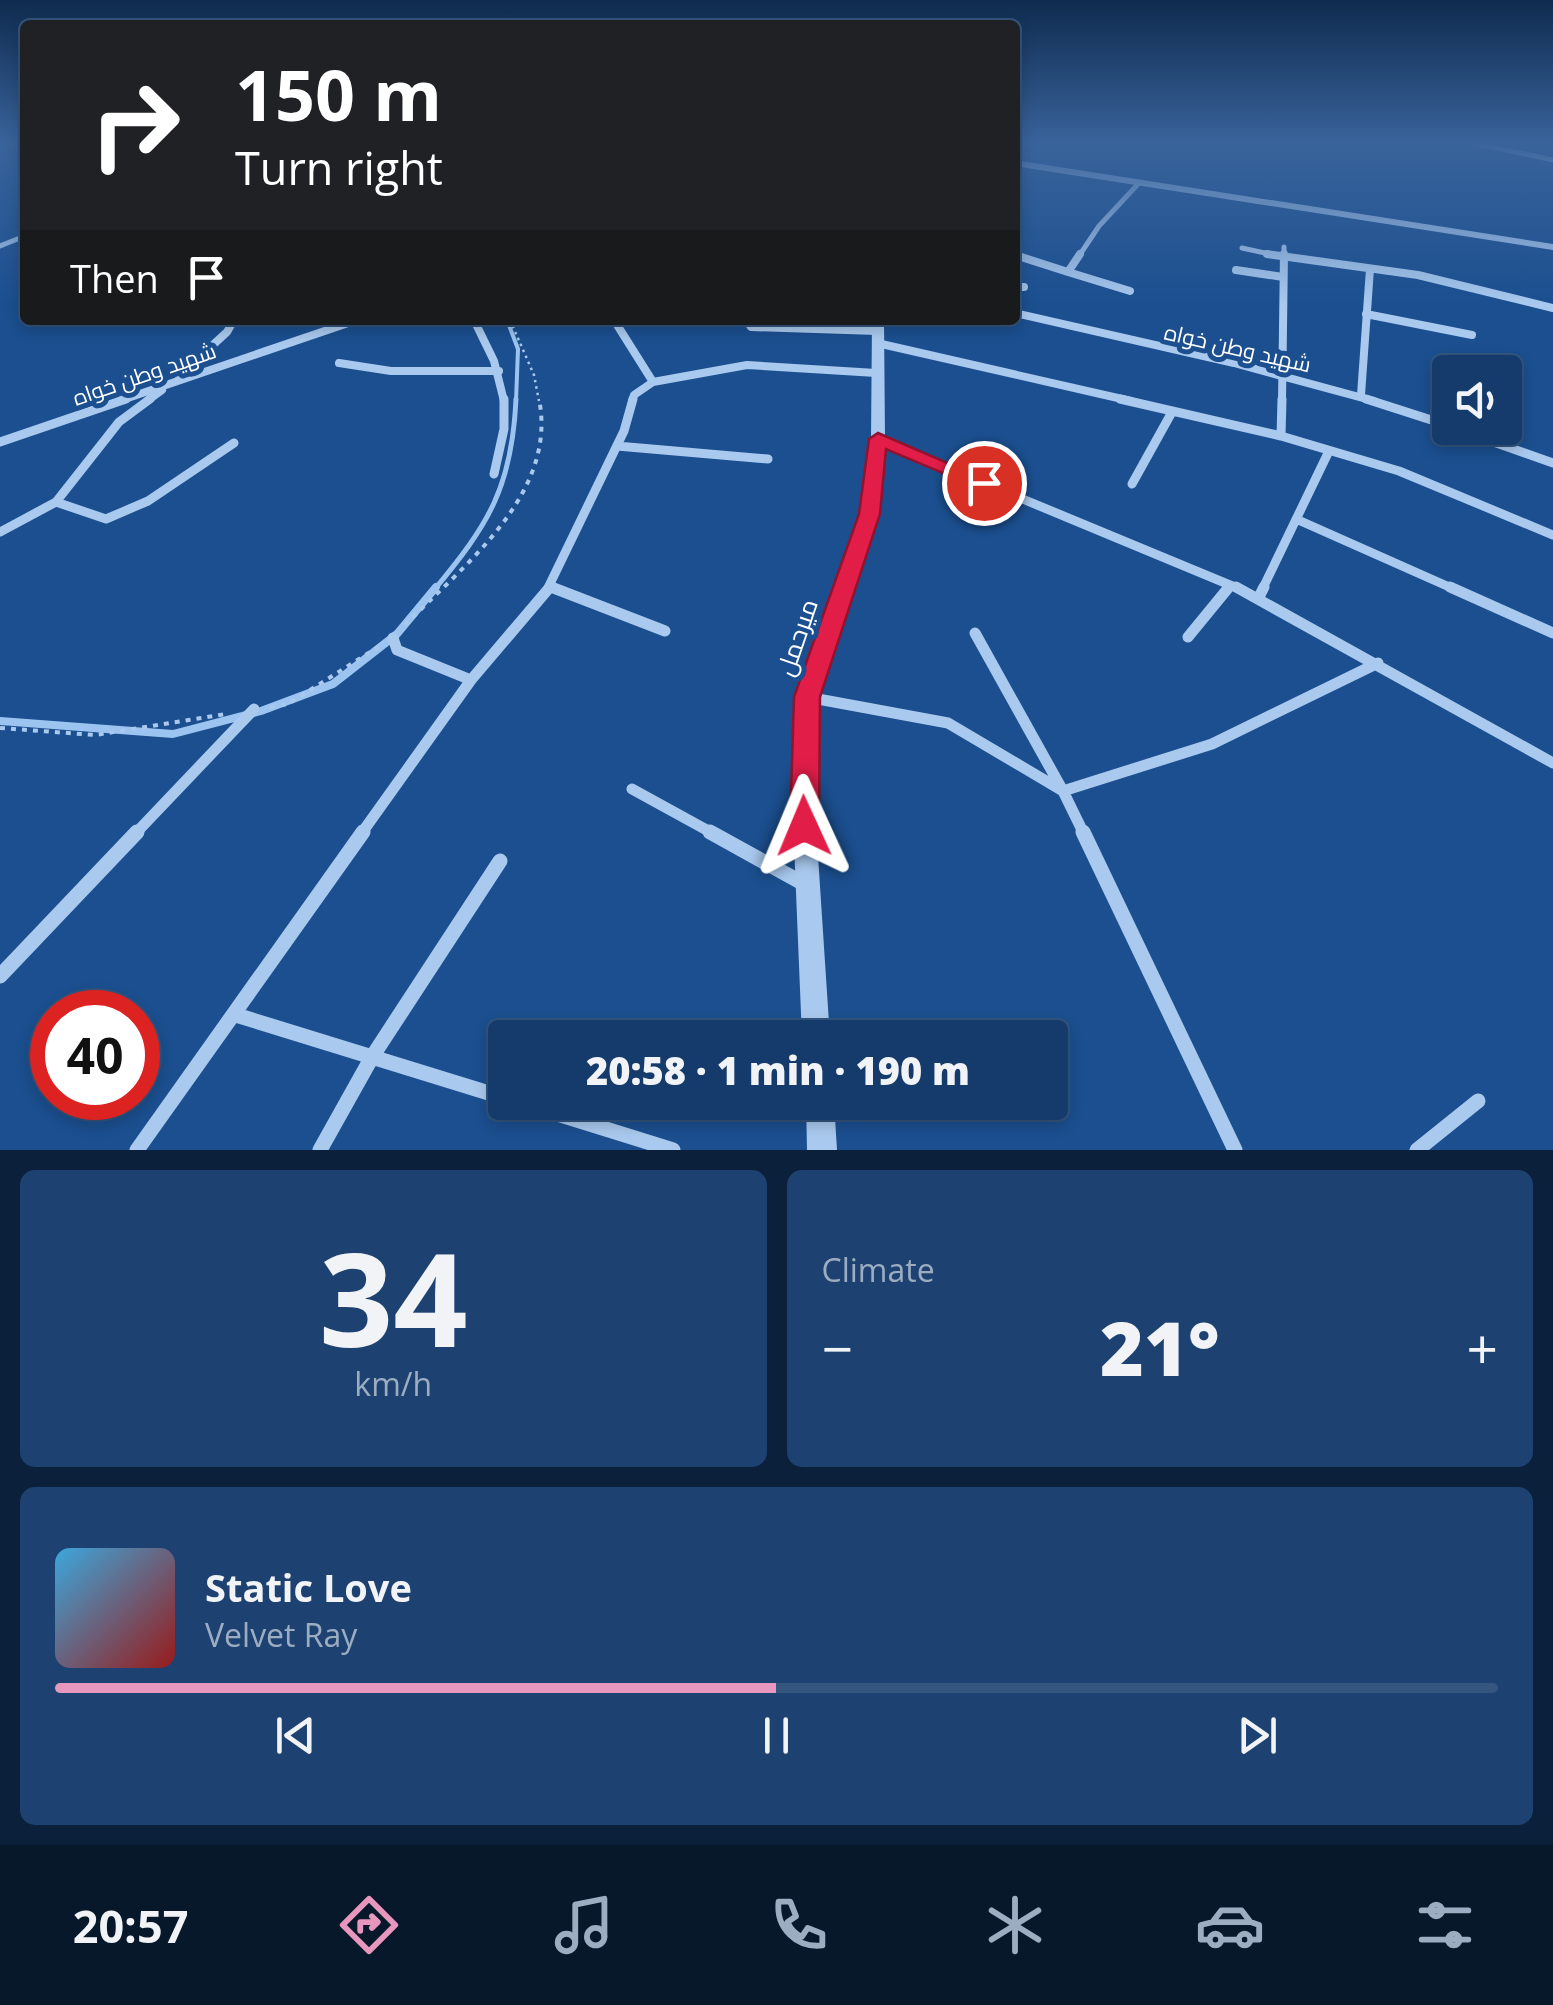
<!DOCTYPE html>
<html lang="en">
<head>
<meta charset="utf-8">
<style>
	:root { --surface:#143b6b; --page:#1d4271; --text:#f1f3f6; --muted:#9dadc1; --line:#33557e; --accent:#e797bd }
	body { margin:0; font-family:"Open Sans",Cairo,sans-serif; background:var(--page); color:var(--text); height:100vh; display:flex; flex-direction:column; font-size:38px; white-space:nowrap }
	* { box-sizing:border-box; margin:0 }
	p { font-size:32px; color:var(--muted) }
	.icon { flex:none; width:55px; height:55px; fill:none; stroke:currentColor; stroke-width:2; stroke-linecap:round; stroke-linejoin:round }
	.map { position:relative; height:1150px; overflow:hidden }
	.panel { display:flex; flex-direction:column; gap:20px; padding:20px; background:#0b203b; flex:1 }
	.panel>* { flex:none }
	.top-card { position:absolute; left:20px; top:20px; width:1000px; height:305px; border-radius:10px; box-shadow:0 5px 15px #0003,0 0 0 2px var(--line); background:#202124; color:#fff; overflow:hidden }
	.tools { position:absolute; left:1432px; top:355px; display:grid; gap:20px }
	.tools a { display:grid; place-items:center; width:90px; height:90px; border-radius:10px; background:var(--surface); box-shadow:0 5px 15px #0003,0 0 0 2px var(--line); font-size:50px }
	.speed { position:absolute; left:30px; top:990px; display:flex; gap:20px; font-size:50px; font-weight:700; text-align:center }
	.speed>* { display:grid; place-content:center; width:130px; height:130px; border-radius:50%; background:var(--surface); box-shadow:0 5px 15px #0003,0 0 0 2px var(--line); line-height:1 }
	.speed .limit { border:15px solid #d22; background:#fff; color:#111 }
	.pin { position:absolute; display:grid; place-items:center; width:85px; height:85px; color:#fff; margin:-42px; border:5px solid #fff; border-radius:50%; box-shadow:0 2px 10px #0007 }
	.me { position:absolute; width:110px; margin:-55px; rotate:359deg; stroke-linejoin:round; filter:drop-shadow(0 0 8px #0008) }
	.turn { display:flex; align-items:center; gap:35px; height:210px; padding:0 50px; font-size:45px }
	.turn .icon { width:130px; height:130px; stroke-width:2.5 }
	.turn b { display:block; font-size:70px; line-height:85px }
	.then { display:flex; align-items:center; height:95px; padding:0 50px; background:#0003; gap:20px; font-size:38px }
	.big { font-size:75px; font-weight:800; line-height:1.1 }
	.panel .tile { flex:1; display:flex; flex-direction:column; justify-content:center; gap:15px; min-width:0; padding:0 35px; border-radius:15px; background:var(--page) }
	.panel .dial { align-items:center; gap:0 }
	.dial b { font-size:130px; line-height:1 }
	.song { display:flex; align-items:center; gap:30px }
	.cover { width:120px; height:120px; border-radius:15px; background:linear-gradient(135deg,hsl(200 70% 55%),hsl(0 70% 35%)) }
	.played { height:10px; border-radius:5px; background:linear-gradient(90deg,var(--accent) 50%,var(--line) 50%) }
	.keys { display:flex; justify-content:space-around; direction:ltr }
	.heat { display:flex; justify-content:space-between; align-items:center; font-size:55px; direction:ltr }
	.panel .tiles { flex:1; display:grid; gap:20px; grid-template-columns:1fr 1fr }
	.tile:last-child { grid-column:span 2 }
	.trip { position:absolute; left:488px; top:1020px; width:580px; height:100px; border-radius:10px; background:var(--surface); box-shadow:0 5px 15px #0003,0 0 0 2px var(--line); font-weight:800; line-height:100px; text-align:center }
	.tab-bar { display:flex; height:160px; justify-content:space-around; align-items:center; background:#08182b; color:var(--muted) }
	.tab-bar .icon { width:70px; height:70px }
	.tab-bar .on { color:var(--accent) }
	.tab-bar b { font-size:45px; color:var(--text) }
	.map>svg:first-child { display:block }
</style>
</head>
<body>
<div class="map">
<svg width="1553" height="1150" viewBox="0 0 1553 1150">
	<rect width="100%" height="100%" fill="#1b4f8f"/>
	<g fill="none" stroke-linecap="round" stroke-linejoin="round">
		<!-- stream-far2 -->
		<path stroke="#9cc4f0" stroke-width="4" d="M507,320L518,349L516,401"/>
		<!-- stream-far1 -->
		<path stroke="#9cc4f0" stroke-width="5" d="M434,590C489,524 512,487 516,399"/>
		<!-- stream -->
		<path stroke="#9cc4f0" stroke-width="8" d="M0,721L173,734L261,711L333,684L397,634L436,587"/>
		<!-- path-far1 -->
		<path stroke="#a9c9ee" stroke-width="2.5" stroke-dasharray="2.5 4" stroke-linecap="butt" d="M510,320L534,375L539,401"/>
		<!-- path -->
		<path stroke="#a9c9ee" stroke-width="4" stroke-dasharray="5 6" stroke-linecap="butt" d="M405,625C464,565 558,494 539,399
			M270,707L288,704L378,647
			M0,728L95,735L226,714"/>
		<!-- minor-far4 -->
		<path stroke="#a9c9ee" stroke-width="5" d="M1474,143L1553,160
			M0,246L25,236
			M1242,248L1279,256
			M1079,256L1099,226L1139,183
			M1284,256V247"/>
		<!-- minor-far3 -->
		<path stroke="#a9c9ee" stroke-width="8" d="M1080,254L1068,272L1130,291
			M1267,254L1418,275L1553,308
			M1015,255L1068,272
			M1236,270L1283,277
			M1015,287H1024
			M1015,313L1234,363L1374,401
			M1366,314L1472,335
			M474,320L494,361L504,401
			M614,320L653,382L747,365L876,373
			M746,320L751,327L877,331
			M877,343L1131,401
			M339,363L391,371H499
			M179,376L227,332L234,320
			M1361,395L1370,269
			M119,401L357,320
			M147,401L162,390
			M632,401L634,395L653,382
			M1282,401L1284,254"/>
		<!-- minor-far2 -->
		<path stroke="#a9c9ee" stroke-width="9" d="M1120,399L1281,436L1399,471L1553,535
			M1366,399L1450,426
			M1454,428L1553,463
			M1281,436L1282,399
			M878,439L1242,590
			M0,442L126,399
			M617,446L768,459
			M494,474L504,429V399
			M1132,484L1172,412
			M56,502L106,519L148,501L234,443
			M1296,519L1456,590
			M0,532L56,502L119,422L150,399
			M550,587L558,590
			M547,590L624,431L633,399
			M1227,590L1230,586
			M1262,590L1329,451"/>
		<!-- minor-far1 -->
		<path stroke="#a9c9ee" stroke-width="11" d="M551,587L665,631
			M1236,587L1553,763
			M1450,587L1553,633
			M1259,597L1264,587
			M975,633L1063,791L1212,744L1378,663
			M1188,637L1229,587
			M393,638L397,650L471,680
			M807,697L948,723L1063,791L1084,834
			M632,789L714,834
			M135,834L254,709
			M361,834L471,680L550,587"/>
		<!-- minor -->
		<path stroke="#a9c9ee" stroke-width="15" d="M710,832L806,885
			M1083,832L1235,1150
			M0,976L137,832
			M236,1015L505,1098
			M519,1102L673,1150
			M137,1150L363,832
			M320,1150L372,1057L500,861
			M1417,1150L1478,1101"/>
		<!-- tertiary -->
		<path fill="#a9c9ee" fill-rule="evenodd" d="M1015,160L1553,244V250L1015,166Z
			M872,320H884L885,439L878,514L817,697L814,795L830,1038H802L792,795L797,697L862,514L871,439Z
			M806,1102H834L837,1150H807Z"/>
	</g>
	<!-- sky -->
	<linearGradient id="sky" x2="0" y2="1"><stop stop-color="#0f2b4f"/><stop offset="0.47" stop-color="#39639b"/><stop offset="1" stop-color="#39639b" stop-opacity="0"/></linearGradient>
	<rect width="1553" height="304" fill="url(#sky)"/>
	<!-- route -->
	<path fill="#e11d48" stroke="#92132f" stroke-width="2.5" d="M878,433L994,483L991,487H976L886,449L880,514L820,697L819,826L815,835L804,839L794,835L790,826L794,697L859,514L869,439Z"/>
	<g text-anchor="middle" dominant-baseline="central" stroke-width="10" stroke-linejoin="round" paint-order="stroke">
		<!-- far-street labels -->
		<g font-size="22" fill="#fff" stroke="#1b4f8f">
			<text transform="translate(1238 347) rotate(13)">شهید وطن خواه</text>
			<text transform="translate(144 373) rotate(-19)">شهید وطن خواه</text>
		</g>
		<!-- street labels -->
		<g font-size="25" fill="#fff" stroke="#1b4f8f">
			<text transform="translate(796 637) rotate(-71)">میرحمل</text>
		</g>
	</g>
</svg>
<div class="tools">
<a><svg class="icon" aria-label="sound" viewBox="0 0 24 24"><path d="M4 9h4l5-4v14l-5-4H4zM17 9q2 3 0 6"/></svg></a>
</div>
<div class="speed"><div class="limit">40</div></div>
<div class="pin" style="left:984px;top:483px;background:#d93025"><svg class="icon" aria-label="arrive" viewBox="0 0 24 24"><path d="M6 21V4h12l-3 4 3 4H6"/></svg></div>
<svg class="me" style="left:804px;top:826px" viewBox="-20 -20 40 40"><path d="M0-17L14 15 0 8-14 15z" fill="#e11d48" stroke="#fff" stroke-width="4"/></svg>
<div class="trip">20:58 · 1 min · 190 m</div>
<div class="top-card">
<div class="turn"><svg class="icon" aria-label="right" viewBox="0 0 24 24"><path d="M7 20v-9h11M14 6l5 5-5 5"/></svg><div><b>150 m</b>Turn right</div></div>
<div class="then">Then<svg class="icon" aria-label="arrive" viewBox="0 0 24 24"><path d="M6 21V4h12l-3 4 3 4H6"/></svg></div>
</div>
</div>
<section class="panel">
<div class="tiles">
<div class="tile dial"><b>34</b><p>km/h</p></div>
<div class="tile"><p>Climate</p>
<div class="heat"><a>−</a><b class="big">21°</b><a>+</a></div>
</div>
<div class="tile">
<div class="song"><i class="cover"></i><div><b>Static Love</b><p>Velvet Ray</p></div></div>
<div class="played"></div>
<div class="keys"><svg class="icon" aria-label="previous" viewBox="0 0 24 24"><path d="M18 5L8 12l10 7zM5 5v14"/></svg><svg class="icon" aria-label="pause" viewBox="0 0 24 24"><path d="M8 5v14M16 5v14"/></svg><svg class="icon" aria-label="next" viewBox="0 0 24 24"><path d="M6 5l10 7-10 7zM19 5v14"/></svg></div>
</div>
</div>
</section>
<nav class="tab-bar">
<b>20:57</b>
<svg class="icon on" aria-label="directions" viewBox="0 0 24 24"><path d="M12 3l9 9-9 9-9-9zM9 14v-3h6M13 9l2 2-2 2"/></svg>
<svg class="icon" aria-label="music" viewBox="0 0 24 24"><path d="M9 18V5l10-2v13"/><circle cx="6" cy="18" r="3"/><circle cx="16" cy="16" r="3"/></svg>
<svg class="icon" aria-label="phone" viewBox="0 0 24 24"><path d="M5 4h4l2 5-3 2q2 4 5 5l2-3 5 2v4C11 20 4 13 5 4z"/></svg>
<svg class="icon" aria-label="climate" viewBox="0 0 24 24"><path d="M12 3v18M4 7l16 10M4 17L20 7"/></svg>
<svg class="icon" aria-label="car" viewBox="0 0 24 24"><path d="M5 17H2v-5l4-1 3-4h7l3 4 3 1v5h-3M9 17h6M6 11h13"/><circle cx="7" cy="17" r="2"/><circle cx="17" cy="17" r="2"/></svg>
<svg class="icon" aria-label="filters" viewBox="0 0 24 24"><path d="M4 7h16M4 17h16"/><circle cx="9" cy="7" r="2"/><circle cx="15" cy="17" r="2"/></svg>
</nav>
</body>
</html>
